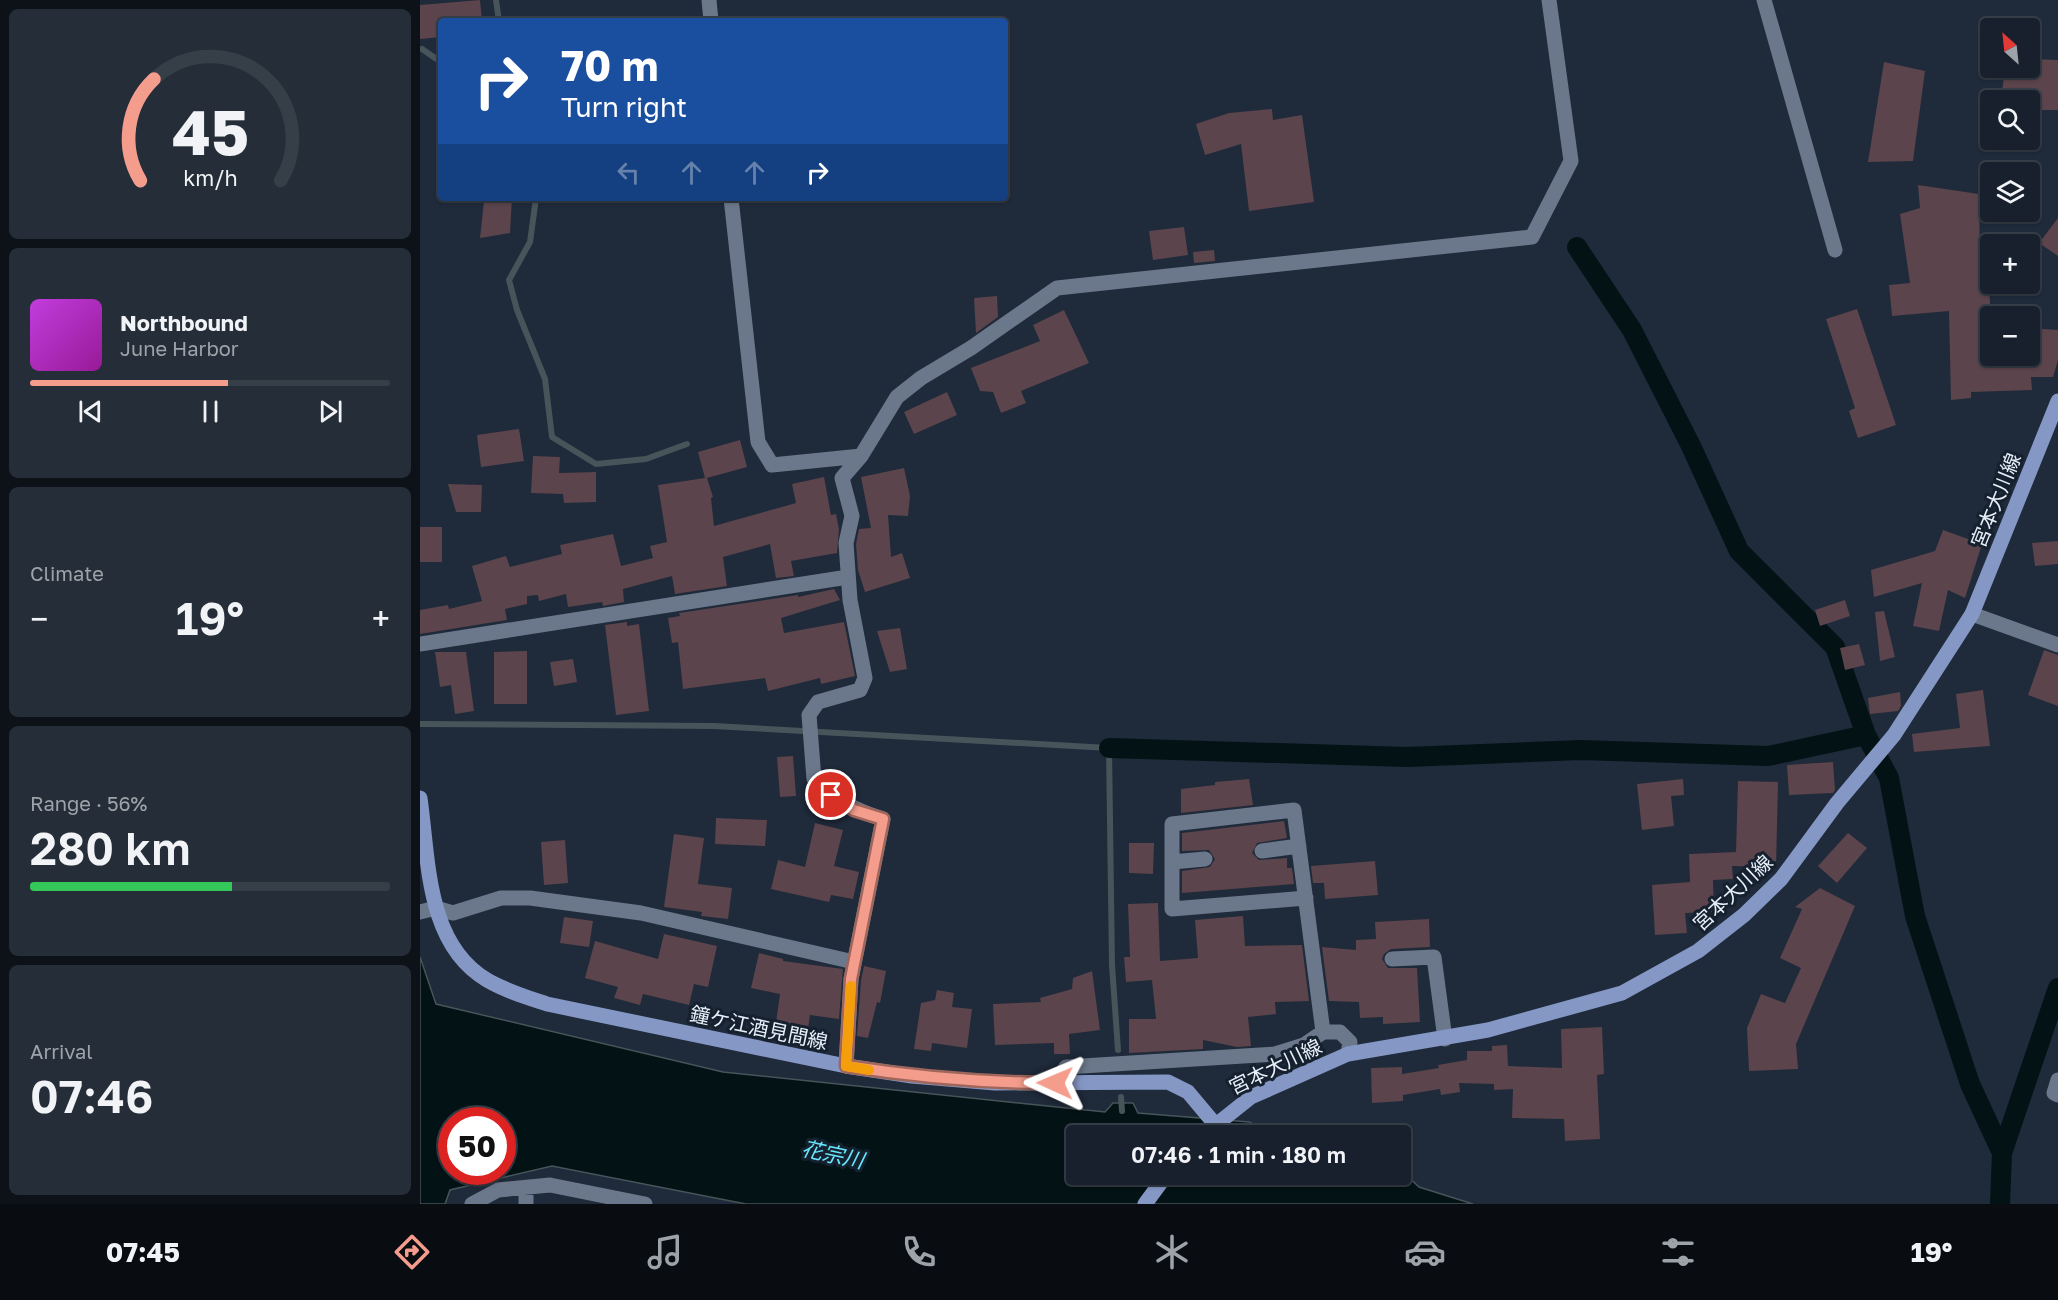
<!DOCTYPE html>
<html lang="en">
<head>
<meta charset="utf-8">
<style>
	:root { --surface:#17202c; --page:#242d38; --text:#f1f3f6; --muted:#9ea3a9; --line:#363e48; --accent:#f59d8d }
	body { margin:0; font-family:"Golos Text","Noto Sans JP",sans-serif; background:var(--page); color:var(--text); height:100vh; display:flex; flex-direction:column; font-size:22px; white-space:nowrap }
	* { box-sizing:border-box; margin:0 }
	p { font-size:20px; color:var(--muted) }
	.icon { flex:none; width:33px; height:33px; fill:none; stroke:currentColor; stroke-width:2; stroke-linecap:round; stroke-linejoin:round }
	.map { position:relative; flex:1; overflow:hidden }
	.drawer { display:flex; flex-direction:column; gap:9px; padding:9px; background:#0d1218; width:420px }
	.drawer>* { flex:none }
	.banner { position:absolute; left:18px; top:18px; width:570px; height:183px; border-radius:6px; box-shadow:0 2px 4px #0004,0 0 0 2px var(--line); background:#1a4fa0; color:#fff; overflow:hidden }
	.needle { width:39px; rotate:333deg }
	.tools { position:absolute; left:1560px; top:18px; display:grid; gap:12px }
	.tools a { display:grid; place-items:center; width:60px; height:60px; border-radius:6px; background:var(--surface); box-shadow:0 2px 4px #0004,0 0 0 2px var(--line); font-size:30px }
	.speed { position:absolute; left:18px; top:1107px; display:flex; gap:12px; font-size:30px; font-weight:700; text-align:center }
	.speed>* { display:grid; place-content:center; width:78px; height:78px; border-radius:50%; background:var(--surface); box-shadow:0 2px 4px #0004,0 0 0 2px var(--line); line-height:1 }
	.speed .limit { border:9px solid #d22; background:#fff; color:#111 }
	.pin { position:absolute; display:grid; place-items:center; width:51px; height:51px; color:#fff; margin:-26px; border:3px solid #fff; border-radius:50%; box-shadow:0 2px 6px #0007 }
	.me { position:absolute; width:66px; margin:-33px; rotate:271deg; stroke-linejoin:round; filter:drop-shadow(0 0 4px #0008) }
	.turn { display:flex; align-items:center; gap:21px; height:126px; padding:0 24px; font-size:27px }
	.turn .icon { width:78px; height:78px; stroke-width:2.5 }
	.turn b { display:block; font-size:42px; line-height:51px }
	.lanes { display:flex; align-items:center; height:57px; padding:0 24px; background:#0003; justify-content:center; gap:30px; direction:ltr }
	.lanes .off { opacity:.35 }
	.big { font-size:45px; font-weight:600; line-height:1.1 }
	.drawer .card { flex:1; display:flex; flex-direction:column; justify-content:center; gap:9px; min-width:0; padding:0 21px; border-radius:9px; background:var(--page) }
	.drawer .dial { align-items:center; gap:0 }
	.dial svg { height:156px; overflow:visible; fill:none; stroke:var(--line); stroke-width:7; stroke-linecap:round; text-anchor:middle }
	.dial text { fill:var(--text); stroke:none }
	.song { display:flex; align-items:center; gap:18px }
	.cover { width:72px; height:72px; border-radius:9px; background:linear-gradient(135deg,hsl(290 70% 55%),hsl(300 70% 35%)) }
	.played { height:6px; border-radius:3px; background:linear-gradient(90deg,var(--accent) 55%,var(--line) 55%) }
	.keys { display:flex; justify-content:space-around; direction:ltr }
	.heat { display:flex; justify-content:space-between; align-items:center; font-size:33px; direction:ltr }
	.charge { height:9px; border-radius:4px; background:linear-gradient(90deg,#34c759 56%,var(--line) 0) }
	.trip { position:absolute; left:646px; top:1125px; width:345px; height:60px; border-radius:6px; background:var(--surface); box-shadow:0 2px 4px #0004,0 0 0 2px var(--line); font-weight:600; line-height:60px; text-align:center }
	.menu { display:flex; height:96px; justify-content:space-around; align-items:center; background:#090d12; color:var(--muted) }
	.menu .icon { width:42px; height:42px }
	.menu .selected { color:var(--accent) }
	.menu b { font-size:27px; color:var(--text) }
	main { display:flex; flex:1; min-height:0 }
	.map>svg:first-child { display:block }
</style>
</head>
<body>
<main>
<section class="drawer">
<div class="card dial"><svg viewBox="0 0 100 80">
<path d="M14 69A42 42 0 1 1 86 69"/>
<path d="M14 69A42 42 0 0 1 21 17" stroke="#f59d8d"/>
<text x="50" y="56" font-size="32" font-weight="700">45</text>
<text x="50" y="72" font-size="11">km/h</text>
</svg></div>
<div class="card">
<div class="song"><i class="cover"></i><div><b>Northbound</b><p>June Harbor</p></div></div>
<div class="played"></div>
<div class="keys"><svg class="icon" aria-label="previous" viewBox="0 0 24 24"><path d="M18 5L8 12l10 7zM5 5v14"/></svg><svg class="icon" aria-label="pause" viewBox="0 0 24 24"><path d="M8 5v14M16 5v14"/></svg><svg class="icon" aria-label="next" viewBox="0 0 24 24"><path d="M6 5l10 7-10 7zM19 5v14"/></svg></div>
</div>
<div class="card"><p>Climate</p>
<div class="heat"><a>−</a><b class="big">19°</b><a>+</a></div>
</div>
<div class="card"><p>Range · 56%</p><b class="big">280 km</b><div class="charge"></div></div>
<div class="card"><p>Arrival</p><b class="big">07:46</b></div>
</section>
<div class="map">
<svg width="1638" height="1204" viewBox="0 0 1638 1204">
	<rect width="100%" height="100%" fill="#1f2a3a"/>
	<!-- water -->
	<path fill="#031215" stroke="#475459" stroke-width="1.5" fill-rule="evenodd" d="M0,957L16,1004L303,1072L685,1112L693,1103H713L718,1113L829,1122L855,1135L657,1136V1174H981V1170L999,1187L1053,1204H326L132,1166L30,1190L25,1204H0ZM32,1120H82V1172H32Z"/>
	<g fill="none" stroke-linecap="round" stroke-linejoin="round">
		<!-- stream -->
		<path stroke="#475459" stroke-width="6" d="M76,0L79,21
			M2,49L21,62
			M116,198L110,242L89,280L97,310L125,379L132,437L176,464L226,459L267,444
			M0,724L294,726L689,748L692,965L698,1050
			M701,1097L702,1111"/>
		<!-- canal -->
		<path stroke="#031215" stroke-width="20" d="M1157,247L1212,330L1271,446L1319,551L1415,647L1446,735L1469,778L1495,916L1550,1084L1582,1153L1580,1204
			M689,748L987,757L1161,750L1348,756L1446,735
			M1582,1153L1638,988"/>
	</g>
	<!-- building -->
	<path fill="#5b444b" d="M60,0L62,21H21V37L0,39V5Z
		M1610,59L1638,60V110H1610V100H1581L1585,68H1610Z
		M1464,62L1505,71L1493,161L1448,162Z
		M852,109L853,120L882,115L894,202L829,211L821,144L785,155L776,124L809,113Z
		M1498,185L1559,194L1560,259H1567L1571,316L1570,356H1610V328L1638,330V360L1633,377H1611L1612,390L1551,392V398L1531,400L1529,311L1472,316L1469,285L1490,283L1480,214L1500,208Z
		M76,198H92L90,233L60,238L64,201Z
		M1638,218V256L1619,243Z
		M764,227L768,255L733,260L729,231Z
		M794,250L795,261L774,263L773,252Z
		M577,296L578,317L556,333L554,298Z
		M1437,309L1476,425L1438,438L1429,411L1435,408L1406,319Z
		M644,310L669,363L601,391L606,403L581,413L573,392L560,391L551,368L620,341L613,325Z
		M527,392L537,415L494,434L484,412Z
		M99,429L104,461L61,467L57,435Z
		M320,440L327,467L287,478L293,497L291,498L294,526L376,503L372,484L404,477L411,515L416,514L419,529L417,553L371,561L374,576L356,578L350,544L303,557L307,586L255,594L252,576L203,589L204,602L183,606L182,602L148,607L146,594L119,601L118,595L107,596V604L85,609L87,620L0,634V610L28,605L29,609L62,601L52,566L86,556L90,567L142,554L140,545L193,534L201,566L233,558L230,546L247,542L238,485L285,478L278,452Z
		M113,456L140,457L139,473L176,472V502L144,503L143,494L111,493Z
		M484,468L490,496L488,516L468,515L471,557L482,553L490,578L445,592L438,570L436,544L439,529L451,528L441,477Z
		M28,484L62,485L61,512H36Z
		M0,527H22V562H0Z
		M1523,530L1562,544L1545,598L1528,590L1519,631L1493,626L1502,583L1454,597L1451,570L1515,551Z
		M1638,541V564L1615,566L1612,543Z
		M414,589L420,600L361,618L364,633L424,622L435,676L401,684L400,678L348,691L345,678L263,689L258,642L252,643L248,618L260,616L259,613L378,595V597Z
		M1425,600L1430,616L1400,626L1395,610Z
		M1464,611L1475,657L1460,661L1455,612Z
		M207,622V626L219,624L229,711L196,715L185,625Z
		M480,628L487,669L470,672L457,631Z
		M1439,644L1445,665L1425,670L1420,648Z
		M1624,650L1638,655V706L1608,695Z
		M107,651V704H74V652Z
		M15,652H46L54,711L35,714L31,685L20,687Z
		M153,659L157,682L134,686L130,662Z
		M1563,690L1570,746L1494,752L1492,734L1540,728L1536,694Z
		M1480,692L1481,706L1478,711L1450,714L1448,698Z
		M373,756L376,796L360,797L357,757Z
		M1413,762L1415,790L1413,793L1369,795L1367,765Z
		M829,779L833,805L761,813V789L795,785V782Z
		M1263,779L1264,795L1251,796L1254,826L1222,830L1217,784Z
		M1318,781L1358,782L1356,867L1312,866L1313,879L1293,880L1294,912L1265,913L1267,933L1235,935L1232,885L1270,882L1269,854L1316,852Z
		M296,818L347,820L345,846L295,844Z
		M864,821L867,838L837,843L832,853L839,860L867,858V868H872L874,884L762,893V871L790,867L795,859L789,850L762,851V833Z
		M395,823L423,830L414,866L439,872L433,899L411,895L409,902L351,889L358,860L385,867Z
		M1428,833L1447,848L1417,883L1398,866Z
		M254,834L284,838L278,884L312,888L308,919L281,916L282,912L244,907Z
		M145,840L148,883L124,885L121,842Z
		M709,843H734L733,874L709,873Z
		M955,861L958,895L905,899L904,883H893L891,866Z
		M1400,888L1435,906L1376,1044L1378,1069L1329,1071L1327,1028L1341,994L1365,1003L1381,968L1360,958L1382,909L1375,907Z
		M738,903L740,961L778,958L775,920L823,916L825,946L882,945L889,1001L855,1002L856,1014L828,1017L831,1046L817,1047L783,1040V1049L709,1053V1019H736L732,980L706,982L704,957H710L708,904Z
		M144,917L173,921L169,947L140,943Z
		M1009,919L1010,947L971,949L964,954L962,959L968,968H997L1000,1022L963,1024V1017L940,1018L939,1002L909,1001L902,947L936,950V940L956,939L955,922Z
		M244,934L297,946L288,987L274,984L269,1005L223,994L220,1005L194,998L198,987L165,978L175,941L238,959Z
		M339,953L363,959V961L423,969L419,1019L390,1015L387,1035L355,1030L360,994L331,988Z
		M444,966L466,971L460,1003L457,1002L448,1038L437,1036L441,980Z
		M672,971L680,1030L649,1034L650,1054H634V1043L575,1045L573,1004L621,1002L620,998L652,989L653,978Z
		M517,990L534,993L532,1007L552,1009L547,1048L512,1043L511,1051L494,1049L501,1003L515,1000Z
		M1182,1027L1184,1074L1177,1075L1180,1139L1145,1141L1144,1119L1092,1118L1093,1089L1074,1090V1084L1039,1083L1040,1092L1021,1095L1020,1089L983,1095V1101L952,1103L951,1068L982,1067V1074L1019,1068L1018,1065L1047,1060V1051H1072V1046L1087,1045L1088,1066L1142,1068L1141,1029Z"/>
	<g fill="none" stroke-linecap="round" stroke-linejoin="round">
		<!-- minor -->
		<path stroke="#6b788b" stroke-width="15" d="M289,0L291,21
			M1344,0L1415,250
			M311,198L338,442L352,465L441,456
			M1552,614L1638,645
			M0,644L428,577
			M842,851L879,846
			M752,862L785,859
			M886,898L752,909V824L874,810L903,1032
			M0,912L16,908L33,913L81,898H110L221,913L434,962
			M972,959L1014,957L1025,1039
			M426,1066L431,979L463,819C435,810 415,800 394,779L389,715L398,702L440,690L445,678L430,600L426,543L432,516L422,478L441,456L477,397L501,378L551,348L637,288L1112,237L1151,161L1129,0
			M1638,1080L1634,1093L1638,1095
			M635,1083L646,1067L855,1054L884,1045L903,1032H920L930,1042L928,1054
			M52,1204L78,1190L130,1185L225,1204
			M106,1204V1196"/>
		<!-- major -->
		<path stroke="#8598c5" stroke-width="15" d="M0,798C9,861 6,944 67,980C86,991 106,997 127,1004L426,1066L492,1076L575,1083L748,1082L768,1092L794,1123
			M782,1136L831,1097L928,1054L1068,1030L1202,993L1278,951L1324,915L1361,879L1417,803L1474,735L1552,614L1638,401
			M725,1204L747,1174"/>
	</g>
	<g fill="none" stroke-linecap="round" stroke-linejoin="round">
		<!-- route casing -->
		<g stroke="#9f665c" stroke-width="15">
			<path id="route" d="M411,795L434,810L463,819L431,979L426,1066C496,1077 565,1083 635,1083"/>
		</g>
		<!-- route -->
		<use href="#route" stroke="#f59d8d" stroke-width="10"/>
		<!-- slow -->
		<path stroke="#f59e0b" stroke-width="10" d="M431,986L426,1066L449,1070"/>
	</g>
	<g text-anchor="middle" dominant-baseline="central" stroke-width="6" stroke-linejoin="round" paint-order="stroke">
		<!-- street labels -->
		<g font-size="20" fill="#e7eff9" stroke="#162130">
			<text transform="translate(1575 500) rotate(-68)">宮本大川線</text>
			<text transform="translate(1312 892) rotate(-43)">宮本大川線</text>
			<text transform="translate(339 1027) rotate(12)">鐘ケ江酒見間線</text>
			<text transform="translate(855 1066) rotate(-26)">宮本大川線</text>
		</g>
		<!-- water labels -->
		<g font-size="21" font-style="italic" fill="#66e7fc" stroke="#162130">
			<text transform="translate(413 1154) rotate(12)">花宗川</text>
		</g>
	</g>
</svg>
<div class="tools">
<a><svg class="needle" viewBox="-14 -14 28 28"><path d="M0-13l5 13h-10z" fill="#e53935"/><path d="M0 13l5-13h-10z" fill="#9ea3a9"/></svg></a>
<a><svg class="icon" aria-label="search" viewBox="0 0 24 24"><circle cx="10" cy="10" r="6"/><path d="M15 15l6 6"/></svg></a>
<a><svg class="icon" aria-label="layers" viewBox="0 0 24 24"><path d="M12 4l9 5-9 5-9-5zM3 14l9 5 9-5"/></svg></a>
<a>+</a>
<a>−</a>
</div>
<div class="speed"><div class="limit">50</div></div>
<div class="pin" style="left:411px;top:795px;background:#d93025"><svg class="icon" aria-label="arrive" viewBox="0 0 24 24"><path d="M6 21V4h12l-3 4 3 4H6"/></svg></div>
<svg class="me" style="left:635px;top:1083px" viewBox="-20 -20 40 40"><path d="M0-17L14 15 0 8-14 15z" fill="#f59d8d" stroke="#fff" stroke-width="4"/></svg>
<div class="trip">07:46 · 1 min · 180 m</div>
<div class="banner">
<div class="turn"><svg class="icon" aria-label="right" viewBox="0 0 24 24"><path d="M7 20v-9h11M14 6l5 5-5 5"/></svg><div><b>70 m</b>Turn right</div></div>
<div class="lanes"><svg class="icon off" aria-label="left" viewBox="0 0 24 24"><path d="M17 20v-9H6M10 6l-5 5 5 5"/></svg><svg class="icon off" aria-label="ahead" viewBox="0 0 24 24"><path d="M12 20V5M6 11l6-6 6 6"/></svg><svg class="icon off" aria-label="ahead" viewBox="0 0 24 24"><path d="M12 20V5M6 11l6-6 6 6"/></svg><svg class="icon" aria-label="right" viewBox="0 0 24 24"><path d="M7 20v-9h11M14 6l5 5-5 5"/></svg></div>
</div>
</div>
</main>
<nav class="menu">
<b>07:45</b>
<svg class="icon selected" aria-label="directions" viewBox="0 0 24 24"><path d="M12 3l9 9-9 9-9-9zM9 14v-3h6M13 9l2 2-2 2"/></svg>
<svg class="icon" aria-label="music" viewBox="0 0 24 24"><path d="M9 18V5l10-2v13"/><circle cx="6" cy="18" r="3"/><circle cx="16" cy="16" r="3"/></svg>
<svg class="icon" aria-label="phone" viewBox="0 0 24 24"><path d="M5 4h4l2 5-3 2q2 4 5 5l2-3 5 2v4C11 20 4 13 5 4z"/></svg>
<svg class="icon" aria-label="climate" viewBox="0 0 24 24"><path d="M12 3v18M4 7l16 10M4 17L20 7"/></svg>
<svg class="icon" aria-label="car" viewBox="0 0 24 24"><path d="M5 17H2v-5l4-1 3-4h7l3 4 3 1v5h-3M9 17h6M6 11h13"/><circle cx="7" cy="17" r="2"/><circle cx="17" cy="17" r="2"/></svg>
<svg class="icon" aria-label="filters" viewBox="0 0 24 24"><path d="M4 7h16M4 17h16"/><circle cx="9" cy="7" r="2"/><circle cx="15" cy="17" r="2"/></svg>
<b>19°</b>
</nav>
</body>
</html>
